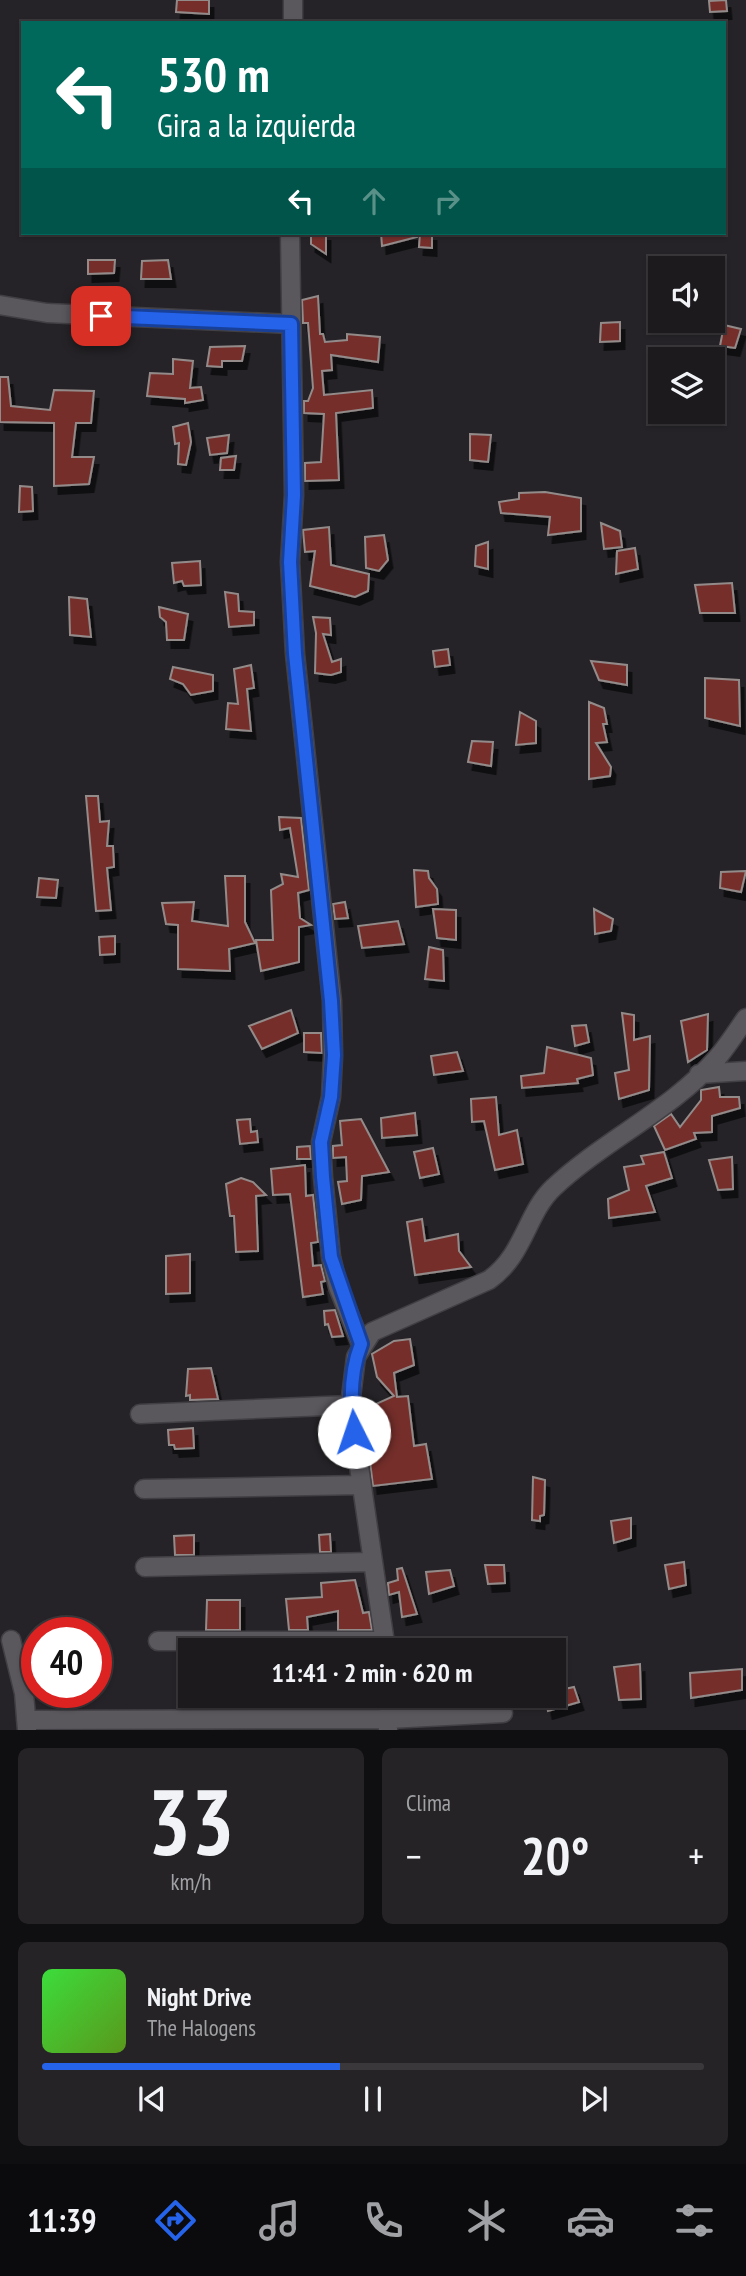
<!DOCTYPE html>
<html lang="es">
<head>
<meta charset="utf-8">
<style>
	:root { --surface:#1c1a1d; --page:#252326; --text:#f1f3f6; --muted:#a0a1a4; --line:#3a383b; --accent:#2563eb }
	body { margin:0; font-family:"PT Sans Narrow",sans-serif; background:var(--page); color:var(--text); height:100vh; display:flex; flex-direction:column; font-size:26px; white-space:nowrap }
	* { box-sizing:border-box; margin:0 }
	p { font-size:23px; color:var(--muted) }
	.icon { flex:none; width:38px; height:38px; fill:none; stroke:currentColor; stroke-width:2; stroke-linecap:round; stroke-linejoin:round }
	.map { position:relative; height:1730px; overflow:hidden }
	.drawer { display:flex; flex-direction:column; gap:18px; padding:18px; background:#0f0e10; flex:1 }
	.drawer>* { flex:none }
	.hud { position:absolute; left:21px; top:21px; width:705px; height:214px; border-radius:0px; box-shadow:0 2px 5px #0004,0 0 0 2px var(--line); background:#00695c; color:#fff; overflow:hidden }
	.tools { position:absolute; left:648px; top:256px; display:grid; gap:14px }
	.tools a { display:grid; place-items:center; width:77px; height:77px; border-radius:0px; background:var(--surface); box-shadow:0 2px 5px #0004,0 0 0 2px var(--line); font-size:35px }
	.speed { position:absolute; left:21px; top:1617px; display:flex; gap:14px; font-size:35px; font-weight:700; text-align:center }
	.speed>* { display:grid; place-content:center; width:91px; height:91px; border-radius:50%; background:var(--surface); box-shadow:0 2px 5px #0004,0 0 0 2px var(--line); line-height:1 }
	.speed .limit { border:10px solid #d22; background:#fff; color:#111 }
	.pin { position:absolute; display:grid; place-items:center; width:60px; height:60px; color:#fff; margin:-30px; border-radius:14px; box-shadow:0 4px 10px #0006 }
	.me { position:absolute; width:77px; margin:-38px; rotate:356deg; stroke-linejoin:round; filter:drop-shadow(0 0 5px #0008) }
	.turn { display:flex; align-items:center; gap:24px; height:147px; padding:0 21px; font-size:32px }
	.turn .icon { width:91px; height:91px; stroke-width:2.5 }
	.turn b { display:block; font-size:49px; line-height:60px }
	.lanes { display:flex; align-items:center; height:66px; padding:0 21px; background:#0003; justify-content:center; gap:35px; direction:ltr }
	.lanes .off { opacity:.35 }
	.big { font-size:52px; font-weight:700; line-height:1.1 }
	.drawer .widget { flex:1; display:flex; flex-direction:column; justify-content:center; gap:10px; min-width:0; padding:0 24px; border-radius:10px; background:var(--page) }
	.drawer .dial { align-items:center; gap:0 }
	.dial b { font-size:91px; line-height:1 }
	.song { display:flex; align-items:center; gap:21px }
	.cover { width:84px; height:84px; border-radius:10px; background:linear-gradient(135deg,hsl(120 70% 55%),hsl(90 70% 35%)) }
	.played { height:7px; border-radius:4px; background:linear-gradient(90deg,var(--accent) 45%,var(--line) 45%) }
	.keys { display:flex; justify-content:space-around; direction:ltr }
	.heat { display:flex; justify-content:space-between; align-items:center; font-size:38px; direction:ltr }
	.drawer .tiles { flex:1; display:grid; gap:18px; grid-template-columns:1fr 1fr }
	.widget:last-child { grid-column:span 2 }
	.trip { position:absolute; left:178px; top:1638px; width:388px; height:70px; border-radius:0px; background:var(--surface); box-shadow:0 2px 5px #0004,0 0 0 2px var(--line); font-weight:700; line-height:70px; text-align:center }
	.tab-bar { display:flex; height:112px; justify-content:space-around; align-items:center; background:#0b0a0c; color:var(--muted) }
	.tab-bar .icon { width:49px; height:49px }
	.tab-bar .on { color:var(--accent) }
	.tab-bar b { font-size:32px; color:var(--text) }
	.map>svg:first-child { display:block }
</style>
</head>
<body>
<div class="map">
<svg width="746" height="1730" viewBox="0 0 746 1730">
	<defs>
		<filter id="shadow"><feDropShadow dx="4.5" dy="8" stdDeviation="0" flood-color="#0009"/></filter>
	</defs>
	<rect width="100%" height="100%" fill="#252327"/>
	<!-- building -->
	<path fill="#742f2c" stroke="#938b8a" stroke-width="2" filter="url(#shadow)" d="M177,0H209V14L176,12Z
		M726,0L727,11L710,12L709,1Z
		M311,233H326V254L311,244Z
		M381,233H417V237L382,246Z
		M420,233H432V248L419,247Z
		M88,260H115L114,273L88,274Z
		M168,260L171,279H141L142,261Z
		M318,296L320,334H323L325,342L347,340V334L380,337L378,362L331,355L332,370L322,371L324,395L372,390L373,408L336,413L339,480L305,481V463L321,462L324,414L304,413V401H308L313,388L308,323H303L302,300Z
		M620,322V341L600,342L601,323Z
		M724,325L741,329L735,348L720,346Z
		M245,346L242,361H222V367L207,366L210,347Z
		M173,359L193,361L190,388L201,387L203,400L185,403V399L147,396L150,373L173,374Z
		M0,377H8L11,406L50,410L54,390L94,391L91,423H76L72,457H94L89,484L54,486V423L0,422Z
		M188,423L191,442L186,465L178,464L179,443L175,444L173,427Z
		M470,434L491,435L488,462L470,460Z
		M229,435L227,453L210,455L207,438Z
		M236,456L234,470H220L221,458Z
		M20,486L32,487L33,511L19,512Z
		M545,492L581,498V531L548,535L550,517L501,513L499,502L519,499V493Z
		M601,523L620,531L622,547L604,549Z
		M329,527L331,565L369,574L368,591L355,597L310,586L315,551L305,552L303,530Z
		M384,535L388,560L379,571L366,568L365,537Z
		M488,542V569L475,566L476,546Z
		M635,548L638,569L616,574L617,551Z
		M200,561L201,585L184,586L182,581L174,583L172,563Z
		M732,583L735,613H700L695,585Z
		M225,592L238,594L239,611L254,612V625L229,627Z
		M69,597L87,599L91,637L70,635Z
		M159,607L188,614L184,640H167L166,622L160,617Z
		M313,617L330,618L331,635L323,634L332,662L341,659V672L331,675L315,673L316,633Z
		M448,649L450,665L435,667L433,651Z
		M591,661L627,665V685L599,680Z
		M251,665L254,688L247,689L251,731L226,729L228,703L238,704L234,669Z
		M173,667L213,675V691L191,695L183,684L170,679Z
		M705,678L739,680L740,726L705,718Z
		M589,702L604,708L607,724H603L607,742L596,743L611,767L610,776L589,779Z
		M520,712L536,721V743L516,745Z
		M472,741L493,742L491,766L468,762Z
		M86,796H98L100,822L109,821L107,846H113L114,867L107,868L111,910L96,911Z
		M279,817L301,818L309,890L298,893L300,918L311,925L299,927V962L261,971L256,940H273L271,890L283,884L281,874L298,877L290,828L280,830Z
		M414,870L428,871L429,878L437,889L438,904L416,907Z
		M746,871L741,892L720,888L721,872Z
		M225,876H245V922L255,943L229,949L230,971L178,969V925L166,924L162,903L194,902L192,921L228,926Z
		M39,878L58,880L56,898L37,897Z
		M345,902L348,918L335,919L333,904Z
		M433,909L456,910V940L437,938Z
		M594,909L613,919L611,931L595,934Z
		M398,921L404,944L362,948L358,926Z
		M115,936V954L100,955L99,937Z
		M429,947L443,950L444,981L425,979Z
		M291,1010L298,1033L262,1049L249,1026Z
		M622,1013L634,1015V1040L650,1036L649,1090L619,1099L615,1073L629,1070Z
		M708,1014L707,1050L688,1062L681,1021Z
		M586,1025L589,1042L575,1046L572,1026Z
		M304,1033H321L322,1053L304,1052Z
		M547,1047L591,1058L593,1075L577,1079L578,1083L522,1088L521,1076L544,1073Z
		M457,1052L463,1071L434,1075L431,1056Z
		M719,1087L720,1097H739L740,1108L712,1116V1132L694,1133L696,1139L665,1150L654,1126L671,1114L680,1127L701,1100V1090Z
		M496,1097L499,1135L517,1130L523,1164L495,1170L484,1121L472,1122L471,1099Z
		M415,1113L417,1135L382,1138L381,1118Z
		M250,1119L251,1132L257,1131L258,1142L240,1144L237,1120Z
		M361,1119L389,1172L362,1176L361,1200L342,1204L338,1182L347,1181L346,1157L333,1158V1146L342,1145L340,1121Z
		M310,1146L311,1159H297V1147Z
		M433,1148L439,1174L420,1178L414,1152Z
		M664,1152L672,1178L646,1186L655,1212L609,1218L608,1199L629,1190L624,1167L644,1164L641,1156Z
		M732,1157L733,1189L718,1190L709,1160Z
		M305,1165L306,1196L313,1195L318,1242L311,1243L313,1266L321,1265L325,1281L321,1282L323,1294L303,1297L290,1194L273,1195L271,1169Z
		M241,1178L253,1182L266,1195L256,1196L258,1251L236,1252L234,1216H230L226,1184Z
		M422,1219L425,1241L458,1234L459,1251L471,1267L415,1275L407,1222Z
		M190,1254V1293L166,1294V1256Z
		M335,1310L343,1336L332,1337L328,1324L325,1325L324,1311Z
		M410,1339L414,1365L394,1373L397,1397L408,1396L414,1446L426,1444L432,1479L373,1486L369,1453L376,1452L367,1408L394,1396L377,1377L372,1354L394,1341Z
		M211,1368L218,1399L190,1400V1395L186,1396L188,1369Z
		M193,1428L194,1448L175,1449L174,1445H169L168,1430Z
		M533,1477L545,1480L544,1515L540,1516V1521L532,1520Z
		M631,1518V1538L614,1543L611,1521Z
		M330,1534L331,1552H320L319,1535Z
		M194,1535V1555H175L174,1536Z
		M684,1562L686,1585L669,1589L665,1565Z
		M485,1565H504L505,1583L488,1584Z
		M402,1568L417,1614L402,1617L399,1592L389,1595L388,1583L398,1580L397,1569Z
		M450,1570L454,1586L429,1594L426,1572Z
		M355,1580L363,1613L369,1612L372,1630H338V1611L307,1617L308,1630H289L286,1599L322,1597L321,1583Z
		M207,1600H240V1630H206Z
		M640,1664L641,1699L619,1700L614,1667Z
		M742,1669V1690L691,1698L690,1673Z
		M574,1687L579,1702L548,1711L545,1696H555V1691Z"/>
	<g fill="none" stroke-linecap="round" stroke-linejoin="round">
		<!-- minor casing -->
		<g stroke="#413f43" stroke-width="21">
			<path id="minor" d="M293,23V0
				M290,233L294,495L290,562L295,654L332,1001L333,1056L331,1097L321,1142L323,1177L331,1257L338,1287L361,1344
				M0,305L47,313L291,324
				M699,1074L746,1071
				M140,1414L350,1405
				M144,1489L361,1485
				M145,1567L372,1562
				M11,1640L24,1693L27,1730
				M158,1641H385
				M386,1650L350,1405L356,1357L372,1332L489,1280C525,1254 526,1214 553,1188C604,1140 672,1110 718,1057C728,1045 737,1031 746,1018
				M26,1720L389,1719L503,1713
				M388,1730L389,1696"/>
		</g>
		<!-- minor -->
		<use href="#minor" stroke="#5a575d" stroke-width="18"/>
	</g>
	<g fill="none" stroke-linecap="round" stroke-linejoin="round">
		<!-- route casing -->
		<g stroke="#184099" stroke-width="18">
			<path id="route" d="M101,316L291,324L294,495L290,562L295,654L331,1001L334,1055L331,1097L321,1142L323,1177L331,1257L361,1344C350,1372 350,1402 354,1432"/>
		</g>
		<!-- route -->
		<use href="#route" stroke="#2563eb" stroke-width="12"/>
	</g>
</svg>
<div class="tools">
<a><svg class="icon" aria-label="sound" viewBox="0 0 24 24"><path d="M4 9h4l5-4v14l-5-4H4zM17 9q2 3 0 6"/></svg></a>
<a><svg class="icon" aria-label="layers" viewBox="0 0 24 24"><path d="M12 4l9 5-9 5-9-5zM3 14l9 5 9-5"/></svg></a>
</div>
<div class="speed"><div class="limit">40</div></div>
<div class="pin" style="left:101px;top:316px;background:#d93025"><svg class="icon" aria-label="arrive" viewBox="0 0 24 24"><path d="M6 21V4h12l-3 4 3 4H6"/></svg></div>
<svg class="me" style="left:354px;top:1432px" viewBox="-20 -20 40 40"><circle r="19" fill="#fff"/><path d="M0-13L10 11 0 6-10 11z" fill="#2563eb"/></svg>
<div class="trip">11:41 · 2 min · 620 m</div>
<div class="hud">
<div class="turn"><svg class="icon" aria-label="left" viewBox="0 0 24 24"><path d="M17 20v-9H6M10 6l-5 5 5 5"/></svg><div><b>530 m</b>Gira a la izquierda</div></div>
<div class="lanes"><svg class="icon" aria-label="left" viewBox="0 0 24 24"><path d="M17 20v-9H6M10 6l-5 5 5 5"/></svg><svg class="icon off" aria-label="ahead" viewBox="0 0 24 24"><path d="M12 20V5M6 11l6-6 6 6"/></svg><svg class="icon off" aria-label="right" viewBox="0 0 24 24"><path d="M7 20v-9h11M14 6l5 5-5 5"/></svg></div>
</div>
</div>
<section class="drawer">
<div class="tiles">
<div class="widget dial"><b>33</b><p>km/h</p></div>
<div class="widget"><p>Clima</p>
<div class="heat"><a>−</a><b class="big">20°</b><a>+</a></div>
</div>
<div class="widget">
<div class="song"><i class="cover"></i><div><b>Night Drive</b><p>The Halogens</p></div></div>
<div class="played"></div>
<div class="keys"><svg class="icon" aria-label="previous" viewBox="0 0 24 24"><path d="M18 5L8 12l10 7zM5 5v14"/></svg><svg class="icon" aria-label="pause" viewBox="0 0 24 24"><path d="M8 5v14M16 5v14"/></svg><svg class="icon" aria-label="next" viewBox="0 0 24 24"><path d="M6 5l10 7-10 7zM19 5v14"/></svg></div>
</div>
</div>
</section>
<nav class="tab-bar">
<b>11:39</b>
<svg class="icon on" aria-label="directions" viewBox="0 0 24 24"><path d="M12 3l9 9-9 9-9-9zM9 14v-3h6M13 9l2 2-2 2"/></svg>
<svg class="icon" aria-label="music" viewBox="0 0 24 24"><path d="M9 18V5l10-2v13"/><circle cx="6" cy="18" r="3"/><circle cx="16" cy="16" r="3"/></svg>
<svg class="icon" aria-label="phone" viewBox="0 0 24 24"><path d="M5 4h4l2 5-3 2q2 4 5 5l2-3 5 2v4C11 20 4 13 5 4z"/></svg>
<svg class="icon" aria-label="climate" viewBox="0 0 24 24"><path d="M12 3v18M4 7l16 10M4 17L20 7"/></svg>
<svg class="icon" aria-label="car" viewBox="0 0 24 24"><path d="M5 17H2v-5l4-1 3-4h7l3 4 3 1v5h-3M9 17h6M6 11h13"/><circle cx="7" cy="17" r="2"/><circle cx="17" cy="17" r="2"/></svg>
<svg class="icon" aria-label="filters" viewBox="0 0 24 24"><path d="M4 7h16M4 17h16"/><circle cx="9" cy="7" r="2"/><circle cx="15" cy="17" r="2"/></svg>
</nav>
</body>
</html>
